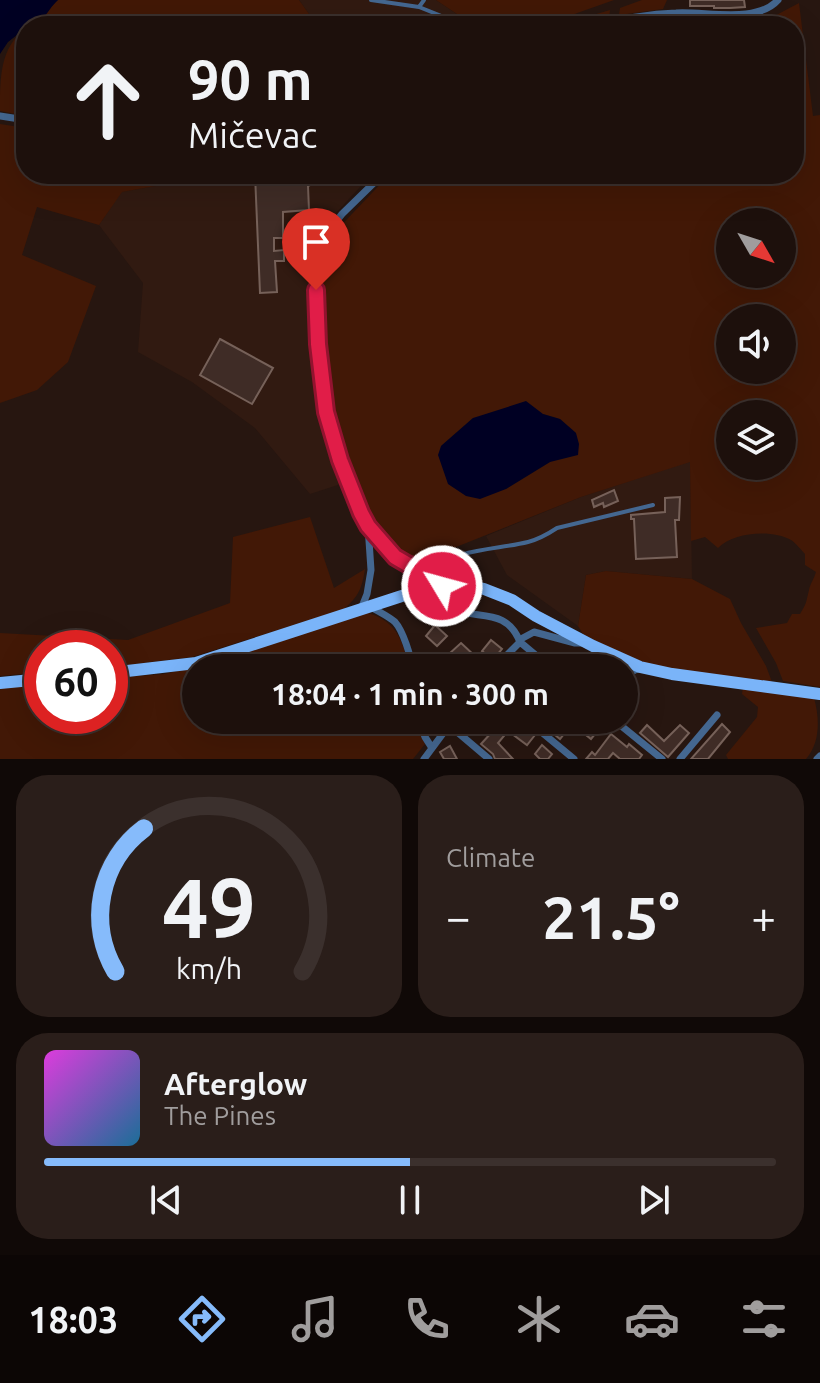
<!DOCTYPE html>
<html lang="en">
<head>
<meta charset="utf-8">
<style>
	:root { --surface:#1d100c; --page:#2a1e1a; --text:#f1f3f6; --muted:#a09d9d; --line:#3b302d; --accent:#86bbfb }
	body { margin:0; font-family:Ubuntu,sans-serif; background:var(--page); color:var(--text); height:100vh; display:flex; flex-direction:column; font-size:30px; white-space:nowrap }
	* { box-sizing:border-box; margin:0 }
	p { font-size:26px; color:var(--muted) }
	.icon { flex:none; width:44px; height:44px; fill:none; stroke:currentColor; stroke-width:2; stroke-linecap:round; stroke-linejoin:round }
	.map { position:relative; height:759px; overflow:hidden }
	.sheet { display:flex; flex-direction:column; gap:16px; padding:16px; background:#100907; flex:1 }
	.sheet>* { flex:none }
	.banner { position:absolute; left:16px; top:16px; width:788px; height:168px; border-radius:32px; box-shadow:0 8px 32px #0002,0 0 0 2px var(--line); background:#1d100c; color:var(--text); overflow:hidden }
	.needle { width:52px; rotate:129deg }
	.fabs { position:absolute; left:716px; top:208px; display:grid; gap:16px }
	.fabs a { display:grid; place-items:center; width:80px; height:80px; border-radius:50%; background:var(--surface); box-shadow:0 8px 32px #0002,0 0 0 2px var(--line); font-size:40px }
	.speed { position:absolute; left:24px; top:630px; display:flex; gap:16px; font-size:40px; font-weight:700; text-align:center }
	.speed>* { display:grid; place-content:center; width:104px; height:104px; border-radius:50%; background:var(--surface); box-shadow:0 8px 32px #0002,0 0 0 2px var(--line); line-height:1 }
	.speed .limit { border:12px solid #d22; background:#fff; color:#111 }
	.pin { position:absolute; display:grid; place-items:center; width:68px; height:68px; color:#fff; margin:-82px -34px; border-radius:50% 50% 50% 0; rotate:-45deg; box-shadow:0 0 8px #0007 }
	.pin .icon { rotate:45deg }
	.me { position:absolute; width:88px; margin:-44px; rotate:307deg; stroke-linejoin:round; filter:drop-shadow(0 0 6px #0008) }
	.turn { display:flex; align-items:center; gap:28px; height:168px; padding:0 40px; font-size:36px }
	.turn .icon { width:104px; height:104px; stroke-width:2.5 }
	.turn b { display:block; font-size:56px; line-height:68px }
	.big { font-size:60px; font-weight:700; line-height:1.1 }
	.sheet .card { flex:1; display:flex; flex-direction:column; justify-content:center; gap:12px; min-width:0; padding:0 28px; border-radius:32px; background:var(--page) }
	.sheet .dial { align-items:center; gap:0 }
	.dial svg { height:208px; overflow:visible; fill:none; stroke:var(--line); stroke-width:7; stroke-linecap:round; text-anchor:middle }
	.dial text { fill:var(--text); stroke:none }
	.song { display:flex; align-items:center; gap:24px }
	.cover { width:96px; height:96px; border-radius:12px; background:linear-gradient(135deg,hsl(300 70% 55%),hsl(200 70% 35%)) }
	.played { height:8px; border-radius:4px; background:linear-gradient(90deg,var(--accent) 50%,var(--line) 50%) }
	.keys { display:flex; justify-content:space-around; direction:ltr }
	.heat { display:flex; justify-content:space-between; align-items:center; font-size:44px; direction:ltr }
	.sheet .tiles { flex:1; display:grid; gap:16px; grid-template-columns:1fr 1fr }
	.card:last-child { grid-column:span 2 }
	.trip { position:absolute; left:182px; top:654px; width:456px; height:80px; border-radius:40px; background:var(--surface); box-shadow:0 8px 32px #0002,0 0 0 2px var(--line); font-weight:700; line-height:80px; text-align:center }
	.tabs { display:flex; height:128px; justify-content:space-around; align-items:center; background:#0c0605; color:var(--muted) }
	.tabs .icon { width:56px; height:56px }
	.tabs .selected { color:var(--accent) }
	.tabs b { font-size:36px; color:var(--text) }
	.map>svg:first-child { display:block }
</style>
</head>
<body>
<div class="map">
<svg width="820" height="759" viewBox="0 0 820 759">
	<rect width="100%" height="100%" fill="#271610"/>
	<!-- built -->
	<path fill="#311a11" d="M299,0H436L466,20L467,26H340L309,14Z
		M210,174H372L310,241L309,307L322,418L344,483L310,494L255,428L192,382L138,352L143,283L99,225L121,192L200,178Z
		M690,461L692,579L606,571L586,575L578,626L507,575L486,536L581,497Z"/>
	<!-- green -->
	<path fill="#421806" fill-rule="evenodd" d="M58,0H299L309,14L340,26H30C46,18 46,11 58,0Z
		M436,0H614L566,17L534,26H467L466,20Z
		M642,0H667L663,9L619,15L620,8Z
		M799,3L813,116L820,115V687L783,681L776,663L756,628L787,623L792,614H800C807,603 806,602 809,590C810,584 814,579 816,572L805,565V554C801,550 796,543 791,540C772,529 733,532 718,548L705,537L691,541L690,462L581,497L421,561L401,553L371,523L354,479L335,419L328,391L327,345L320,298L326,263L324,251L331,236L390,174H794V26H764L765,21ZM730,222H782V274H730ZM730,318H782V370H730ZM543,414L560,419L576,433L550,462L506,489L441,446L473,418ZM730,414H782V466H730Z
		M610,10L609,18L577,26H556Z
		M26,28V116L0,111C0,76 0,48 26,28Z
		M0,124L26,128V174H210L200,178L122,192L99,225L37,207L22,255L96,286L68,362L37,390L0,403Z
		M310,517L334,588L365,569C362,588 359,596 344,609L192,657L110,667V648H42V672L0,676V633L128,640L230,603L233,537Z
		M606,571L692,579L730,599L741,623L766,666L772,682L655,667L633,660L583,634L578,626L586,575Z
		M364,612C395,619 403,639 409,668H196V720H415L425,744L413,759H0V687L42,684V716H110V678L164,674L200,666Z
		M743,687L814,698C820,719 820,743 806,759H728L726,755L757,717L758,707L742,694Z"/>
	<!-- water -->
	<path fill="#000023" d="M0,0H58C45,12 46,23 26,26V28L8,42L0,54Z
		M526,401L543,414L560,419L576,433L579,444L578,455L550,462L506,489L480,499L466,496L448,484L438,455L441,446L473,418Z"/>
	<!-- building -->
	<path fill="#3f2c26" stroke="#766159" stroke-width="2" d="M690,0H744L745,7L730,8H714V6H690Z
		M255,174H331L308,186L309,210L283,212V238H274V251L284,250V261H275L277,292L260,293Z
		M220,339L273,368L252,404L200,375Z
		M614,490L618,501L604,507L603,503L594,507L592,500Z
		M680,497L679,520H675L677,557L636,559L634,519H631V515L665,512V498Z
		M435,625L447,636L437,646L426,636Z
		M491,640L502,649L493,660L482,651Z
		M461,643L475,656L480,668H469L464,658L459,663L450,653Z
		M499,720H507L521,731L524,726L535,735L527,745L508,731L498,743L513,759H495L493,754L481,744L492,732L486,727L491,721L496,725Z
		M537,720H557L568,729L560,739Z
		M590,720L600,728L591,739L581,731Z
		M722,724L730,732L708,759H691Z
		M647,725L664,741L680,725L689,733L668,757L640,733Z
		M611,734L627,747L629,744L642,755L639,759H620L613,753L608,759H586L592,752L595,755Z
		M542,745L552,754L548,759H540L535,754Z
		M450,746L457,759H444L440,752Z"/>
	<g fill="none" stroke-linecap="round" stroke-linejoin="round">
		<!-- lane -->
		<path stroke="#446790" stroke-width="4" d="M371,0L419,7
			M424,0L419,7L444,17L452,26
			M430,572C455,548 496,550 528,542C539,539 548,534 557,528L653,505"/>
		<!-- street -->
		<path stroke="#446790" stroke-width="7" d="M596,26C621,19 649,14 676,13C706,11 757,24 778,0
			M0,116L26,120
			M369,528L395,557L407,564L430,572L447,586
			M442,586L451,608C475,621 506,606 520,642L494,668
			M371,607C379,612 388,616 395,622C403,631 411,656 412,668
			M361,609L367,594L371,570L368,526L340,460L326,412L318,344L315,248L342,214L383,174
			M519,640L534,632L575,643H581
			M520,642L551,668
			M594,648L606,668
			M624,676L639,668
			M419,720L425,737L432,748
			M527,720L574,759
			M614,720L662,759
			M449,725L489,759
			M424,759L453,720
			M680,759L717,715
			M817,759L820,756"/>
		<!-- primary -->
		<path stroke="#7ab4f9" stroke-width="12" d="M110,673L196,663L411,593L442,586H472L484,589L512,600L536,616L593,646L640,667L672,674L820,694
			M0,683L42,679"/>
	</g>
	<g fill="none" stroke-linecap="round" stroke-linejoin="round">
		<!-- route casing -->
		<g stroke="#92132f" stroke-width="20">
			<path id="route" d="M316,290L318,344L326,412L340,460L361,513L368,526L395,557L407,564L430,572L447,586H442"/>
		</g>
		<!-- route -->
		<use href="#route" stroke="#e11d48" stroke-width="14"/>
	</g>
</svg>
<div class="fabs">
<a><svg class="needle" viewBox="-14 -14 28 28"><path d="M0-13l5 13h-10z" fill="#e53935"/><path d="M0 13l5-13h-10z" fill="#a09d9d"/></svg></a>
<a><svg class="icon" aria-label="sound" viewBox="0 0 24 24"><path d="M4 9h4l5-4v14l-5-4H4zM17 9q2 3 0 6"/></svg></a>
<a><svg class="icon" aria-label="layers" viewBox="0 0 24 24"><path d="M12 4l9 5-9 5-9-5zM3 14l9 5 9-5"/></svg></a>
</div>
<div class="speed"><div class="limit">60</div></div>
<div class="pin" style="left:316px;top:290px;background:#d93025"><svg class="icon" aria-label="arrive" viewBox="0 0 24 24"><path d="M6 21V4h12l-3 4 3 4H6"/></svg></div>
<svg class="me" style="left:442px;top:586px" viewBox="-20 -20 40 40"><circle r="17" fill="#e11d48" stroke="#fff" stroke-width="3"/><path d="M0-11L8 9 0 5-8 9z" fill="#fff"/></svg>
<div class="trip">18:04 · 1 min · 300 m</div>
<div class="banner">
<div class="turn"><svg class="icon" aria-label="ahead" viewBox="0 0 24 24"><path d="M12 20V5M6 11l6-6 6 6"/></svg><div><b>90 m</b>Mičevac</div></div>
</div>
</div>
<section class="sheet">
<div class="tiles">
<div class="card dial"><svg viewBox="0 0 100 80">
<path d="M14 69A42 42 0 1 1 86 69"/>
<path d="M14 69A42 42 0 0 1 25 14" stroke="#86bbfb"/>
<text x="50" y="56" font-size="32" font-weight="700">49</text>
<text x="50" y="72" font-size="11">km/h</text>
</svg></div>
<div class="card"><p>Climate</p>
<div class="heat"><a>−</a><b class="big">21.5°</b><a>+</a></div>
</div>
<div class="card">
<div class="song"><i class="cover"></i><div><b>Afterglow</b><p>The Pines</p></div></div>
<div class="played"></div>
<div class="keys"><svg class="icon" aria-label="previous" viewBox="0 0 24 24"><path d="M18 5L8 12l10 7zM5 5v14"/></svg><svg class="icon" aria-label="pause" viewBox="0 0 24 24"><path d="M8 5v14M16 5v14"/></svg><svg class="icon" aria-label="next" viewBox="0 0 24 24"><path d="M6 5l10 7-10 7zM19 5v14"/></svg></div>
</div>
</div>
</section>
<nav class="tabs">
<b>18:03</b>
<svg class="icon selected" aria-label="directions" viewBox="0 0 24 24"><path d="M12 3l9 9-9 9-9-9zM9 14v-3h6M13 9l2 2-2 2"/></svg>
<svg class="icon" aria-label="music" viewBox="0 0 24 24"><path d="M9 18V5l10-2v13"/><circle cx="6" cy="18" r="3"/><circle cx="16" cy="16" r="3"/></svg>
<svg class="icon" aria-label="phone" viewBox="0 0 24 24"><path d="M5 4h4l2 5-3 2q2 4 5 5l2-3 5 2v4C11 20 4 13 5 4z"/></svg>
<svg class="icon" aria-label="climate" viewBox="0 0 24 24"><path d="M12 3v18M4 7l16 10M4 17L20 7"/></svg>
<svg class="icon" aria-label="car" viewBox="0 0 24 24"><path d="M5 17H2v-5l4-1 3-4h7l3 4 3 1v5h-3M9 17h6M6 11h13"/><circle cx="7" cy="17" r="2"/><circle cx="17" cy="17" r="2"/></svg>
<svg class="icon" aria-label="filters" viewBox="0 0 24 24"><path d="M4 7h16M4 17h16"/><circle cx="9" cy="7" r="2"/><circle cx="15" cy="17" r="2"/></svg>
</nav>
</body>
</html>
